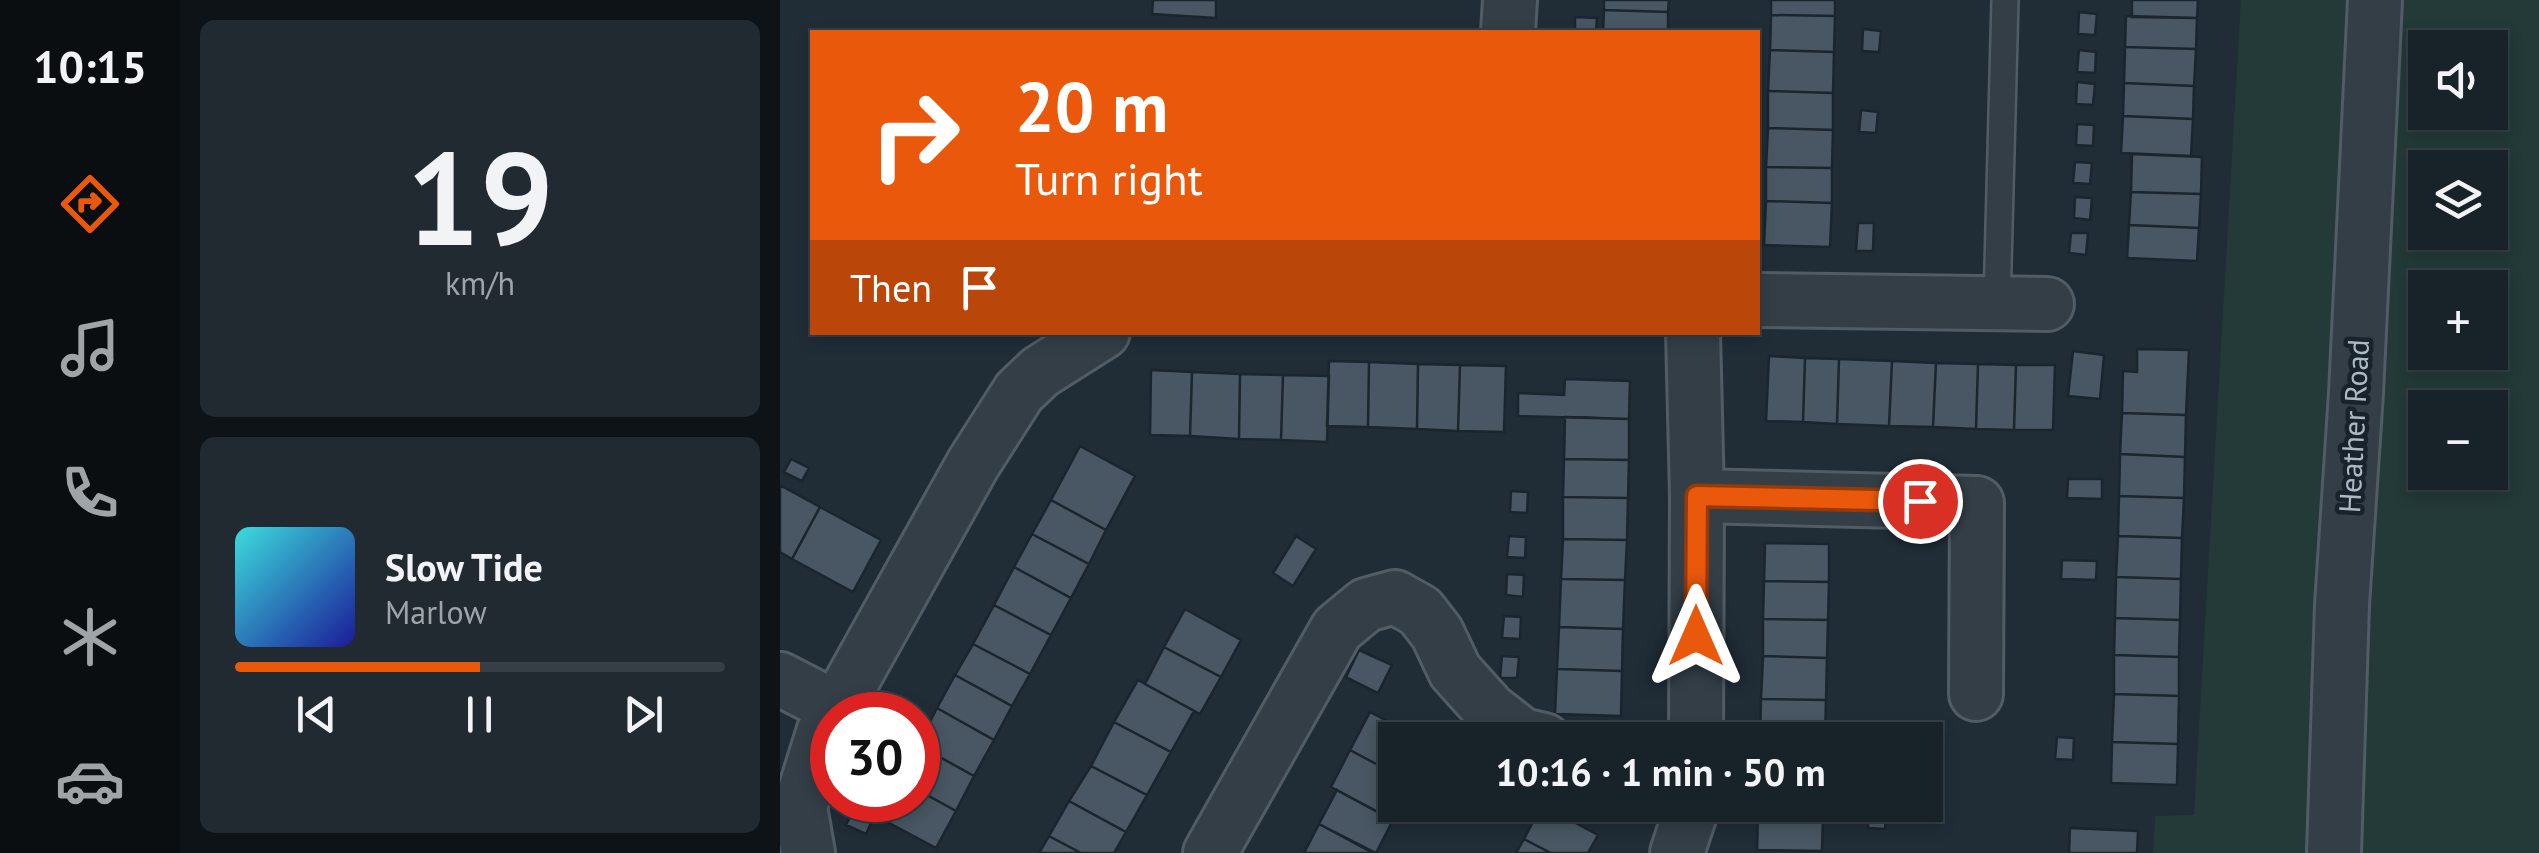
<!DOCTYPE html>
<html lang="en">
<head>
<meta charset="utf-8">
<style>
	:root { --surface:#182229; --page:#212a31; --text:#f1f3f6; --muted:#9fa4a8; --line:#363f46; --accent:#ea580c }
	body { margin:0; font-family:"PT Sans",sans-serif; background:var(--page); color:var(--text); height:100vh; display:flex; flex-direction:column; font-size:38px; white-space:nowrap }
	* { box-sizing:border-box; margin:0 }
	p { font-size:32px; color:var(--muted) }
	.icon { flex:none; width:55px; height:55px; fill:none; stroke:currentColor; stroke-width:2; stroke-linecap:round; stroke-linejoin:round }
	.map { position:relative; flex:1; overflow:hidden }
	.drawer { display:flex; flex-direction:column; gap:20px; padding:20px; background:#0d1317; width:600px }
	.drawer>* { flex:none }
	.guide { position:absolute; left:30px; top:30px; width:950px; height:305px; border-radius:0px; box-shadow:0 5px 15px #0003,0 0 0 2px var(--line); background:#ea580c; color:#fff; overflow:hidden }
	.tools { position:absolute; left:1628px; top:30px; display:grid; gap:20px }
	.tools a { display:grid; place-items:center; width:100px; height:100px; border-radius:0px; background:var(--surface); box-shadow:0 5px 15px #0003,0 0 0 2px var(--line); font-size:50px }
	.speed { position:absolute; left:30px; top:692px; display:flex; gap:20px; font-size:50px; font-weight:700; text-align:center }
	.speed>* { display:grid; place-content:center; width:130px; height:130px; border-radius:50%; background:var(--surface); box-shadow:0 5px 15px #0003,0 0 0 2px var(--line); line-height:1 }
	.speed .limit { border:15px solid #d22; background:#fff; color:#111 }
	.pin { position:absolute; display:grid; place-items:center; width:85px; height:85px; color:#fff; margin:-42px; border:5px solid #fff; border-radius:50%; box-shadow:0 2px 10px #0007 }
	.me { position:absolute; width:110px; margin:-55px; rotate:0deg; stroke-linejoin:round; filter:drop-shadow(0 0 8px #0008) }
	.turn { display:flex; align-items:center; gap:35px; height:210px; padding:0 40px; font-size:45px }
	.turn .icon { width:130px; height:130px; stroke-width:2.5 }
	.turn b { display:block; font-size:70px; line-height:85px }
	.then { display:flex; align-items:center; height:95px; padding:0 40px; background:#0003; gap:20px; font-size:38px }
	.drawer .card { flex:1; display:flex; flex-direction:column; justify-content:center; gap:15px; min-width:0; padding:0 35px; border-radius:15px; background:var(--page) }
	.drawer .dial { align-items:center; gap:0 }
	.dial b { font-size:130px; line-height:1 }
	.song { display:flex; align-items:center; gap:30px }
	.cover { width:120px; height:120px; border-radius:15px; background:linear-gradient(135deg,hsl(180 70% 55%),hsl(240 70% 35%)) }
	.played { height:10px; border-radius:5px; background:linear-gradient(90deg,var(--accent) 50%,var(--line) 50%) }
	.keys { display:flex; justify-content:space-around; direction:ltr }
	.trip { position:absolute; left:598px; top:722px; width:565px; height:100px; border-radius:0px; background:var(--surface); box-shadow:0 5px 15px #0003,0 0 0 2px var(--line); font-weight:700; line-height:100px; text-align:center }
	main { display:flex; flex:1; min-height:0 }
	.tab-bar { display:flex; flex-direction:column; width:180px; justify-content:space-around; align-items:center; background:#0a0e10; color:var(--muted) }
	.tab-bar .icon { width:70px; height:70px }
	.tab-bar .current { color:var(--accent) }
	.tab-bar b { font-size:45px; color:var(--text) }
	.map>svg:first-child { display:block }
</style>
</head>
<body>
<main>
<nav class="tab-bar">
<b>10:15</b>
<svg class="icon current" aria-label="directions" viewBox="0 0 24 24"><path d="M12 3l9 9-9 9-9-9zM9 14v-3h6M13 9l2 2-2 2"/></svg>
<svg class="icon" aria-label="music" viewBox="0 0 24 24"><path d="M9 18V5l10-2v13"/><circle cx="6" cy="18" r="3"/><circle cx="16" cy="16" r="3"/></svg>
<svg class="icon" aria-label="phone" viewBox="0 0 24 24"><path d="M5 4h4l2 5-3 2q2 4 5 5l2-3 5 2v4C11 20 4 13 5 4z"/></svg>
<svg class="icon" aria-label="climate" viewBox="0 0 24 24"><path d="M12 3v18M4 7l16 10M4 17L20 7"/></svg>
<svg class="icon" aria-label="car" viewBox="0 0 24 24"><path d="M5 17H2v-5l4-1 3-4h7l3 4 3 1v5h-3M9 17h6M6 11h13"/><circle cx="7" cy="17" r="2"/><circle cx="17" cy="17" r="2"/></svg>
</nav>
<section class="drawer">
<div class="card dial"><b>19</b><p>km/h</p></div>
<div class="card">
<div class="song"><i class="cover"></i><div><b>Slow Tide</b><p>Marlow</p></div></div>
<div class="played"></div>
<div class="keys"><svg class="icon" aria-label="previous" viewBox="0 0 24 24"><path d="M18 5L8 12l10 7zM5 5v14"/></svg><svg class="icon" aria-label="pause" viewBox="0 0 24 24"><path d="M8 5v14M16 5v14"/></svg><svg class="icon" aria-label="next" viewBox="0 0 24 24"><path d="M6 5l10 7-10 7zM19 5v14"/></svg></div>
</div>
</section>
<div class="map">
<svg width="1759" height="853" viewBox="0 0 1759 853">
	<rect width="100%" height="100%" fill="#202d37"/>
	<!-- green -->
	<path fill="#233a38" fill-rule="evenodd" d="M1461,0H1759V853H1373L1375,816L1414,815ZM1645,48H1710V112H1645ZM1645,168H1710V232H1645ZM1645,288H1710V352H1645ZM1645,408H1710V472H1645Z"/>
	<!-- building -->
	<path fill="#485763" stroke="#1b252e" stroke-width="2.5" d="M373,0H436V18L372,14Z
		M824,0H889L888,12L824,10Z
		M991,0H1055V16L991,15Z
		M1352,0H1418L1417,18L1352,17Z
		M824,10L888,12V32H823Z
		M1299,12L1317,14L1315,35L1298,34Z
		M991,15L1055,16L1054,52L990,50Z
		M1346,16L1417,18L1416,49L1345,47Z
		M795,17L817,18L816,32H795Z
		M1083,29L1101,31L1099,52L1082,51Z
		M1345,47L1416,49L1414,86L1344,83Z
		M990,50L1054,52L1053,93L988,91Z
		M1299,50L1316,52L1315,73L1297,72Z
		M1297,82L1315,84L1313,105L1296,104Z
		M1344,83L1414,86L1413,119L1343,116Z
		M988,91L1053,93V130L988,128Z
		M1081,110L1098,112L1096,133L1079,132Z
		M1343,116L1413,119L1411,156L1341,153Z
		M1297,124L1314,125L1313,146L1296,145Z
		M988,128L1053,130L1052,168L986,167Z
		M1352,154L1422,157L1421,194L1351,192Z
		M1295,162L1312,163L1310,184L1293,183Z
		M986,167L1052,168V203L986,201Z
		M1351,192L1421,194L1419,228L1349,225Z
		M1295,197L1312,198L1310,220L1294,218Z
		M986,201L1052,203L1050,247L984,245Z
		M1078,223H1094L1093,251H1076Z
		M1349,225L1419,228L1417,261L1347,258Z
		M1291,233H1308L1306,255L1289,253Z
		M1357,349L1409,350L1406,415L1342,413L1343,371L1357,372Z
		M1293,351L1324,355L1320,399L1288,396Z
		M989,356L1025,358L1023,422L986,421Z
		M1025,358L1059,359L1057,424L1023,422Z
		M1059,359L1112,361L1109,426L1057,424Z
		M549,361L589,362L588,427L547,426Z
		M1112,361L1156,363L1153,427L1109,426Z
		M589,362L638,364L637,429L588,427Z
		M1156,363L1198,364L1196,429L1153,427Z
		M638,364L680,365L678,431L637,429Z
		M1198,364L1236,365L1234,430L1196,429Z
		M680,365L726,366L724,432L678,431Z
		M1236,365H1275L1273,430H1234Z
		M371,370L412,372L410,436L370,435Z
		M412,372L460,374L459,439L410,436Z
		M460,374L503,375L501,440L459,439Z
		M503,375L549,376L547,442L501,440Z
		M785,379L850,381L849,419L738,416V393L784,395Z
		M1342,413L1406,415L1405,457L1340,454Z
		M785,417L849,419V460L784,459Z
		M300,446L355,476L326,530L271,500Z
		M1340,454L1405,457L1404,498L1339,496Z
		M11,459L29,468L22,481L4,472Z
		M784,459L849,460L848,498L783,497Z
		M1288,479H1322V499L1287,498Z
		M0,485L40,507L12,559L0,552Z
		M731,491L748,492L747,513L730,512Z
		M1339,496L1404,498L1402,538L1338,536Z
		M783,497L848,498L847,540L783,539Z
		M271,500L326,530L309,564L252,534Z
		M40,507L101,540L73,592L12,559Z
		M252,534L309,564L291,598L234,567Z
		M516,536L536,549L513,586L493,573Z
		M729,536L746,537L745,558L727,557Z
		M1338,536L1402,538L1401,579L1336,577Z
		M783,539L847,540L845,580L781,579Z
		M985,543L1049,544V582L984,581Z
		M1282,560L1317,561L1316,580L1281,579Z
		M234,567L291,598L271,635L214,605Z
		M727,574L744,575L743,597L726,595Z
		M1336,577L1401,579L1400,620L1335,618Z
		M781,579L845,580L843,629L779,627Z
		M984,581L1049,582L1048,620L983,619Z
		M214,605L271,635L250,674L193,644Z
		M405,609L461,640L441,677L384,647Z
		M724,616L741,617L740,639L722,638Z
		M1335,618L1400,620L1399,657L1334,655Z
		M983,619L1048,620L1047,658L983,656Z
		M779,627L843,629L842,671L777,669Z
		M193,644L250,674L232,706L175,675Z
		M384,647L441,677L420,714L365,684Z
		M579,650L612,665L598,693L566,677Z
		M1334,655L1399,657V696L1334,694Z
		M722,656L739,657L737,678H720Z
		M983,656L1047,658L1046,700L981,699Z
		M777,669L842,671L841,716L775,714Z
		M175,675L232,706L214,740L157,708Z
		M358,680L414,711L391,752L334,722Z
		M1334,694L1399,696L1398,744L1332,742Z
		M981,699L1046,700L1045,740H980Z
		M157,708L214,740L194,776L138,745Z
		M590,712L643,740H615V774L570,750Z
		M334,722L391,752L367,795L311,766Z
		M1277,737L1294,738L1293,760L1275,759Z
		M1332,742L1398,744L1397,785L1331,783Z
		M138,745L194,776L176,811L138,790Z
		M570,750L615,774V802L607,817L551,787Z
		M311,766L367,795L346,832L289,801Z
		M138,790L176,811L156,848L98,817L107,800H138Z
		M557,790L613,820L596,853L539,824Z
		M289,801L346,832L334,853H301L269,836Z
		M762,805L818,835L808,853H771L744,839Z
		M978,805H1043V815L978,813Z
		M1089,806L1107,807L1105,829L1088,828Z
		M74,809L93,819L86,834L66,825Z
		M978,813L1043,815L1042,851L977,850Z
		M539,824L593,853H524Z
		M1290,828L1358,831L1357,853H1289Z
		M269,836L301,853H259Z
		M744,839L771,853H736Z"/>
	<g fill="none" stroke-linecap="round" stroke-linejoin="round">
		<!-- service casing -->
		<g stroke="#515c65" stroke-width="30">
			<path id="service" d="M1217,303L1225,0"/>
		</g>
		<!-- minor casing -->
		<g stroke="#515c65" stroke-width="58">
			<path id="minor" d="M728,32L730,0
				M978,300L1267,304
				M913,332L917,496L916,740
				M917,496L1197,503L1196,694
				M0,679L56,708
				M28,853L20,807L43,733L193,464L239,392L260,372L323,332
				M430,853L557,629L586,605L615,597L640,611L657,633L675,671L710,710L742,735L764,740
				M897,853L913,805
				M1554,853L1562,605L1576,393L1595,0"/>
		</g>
		<!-- service -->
		<use href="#service" stroke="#333e47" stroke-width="25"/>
		<!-- minor -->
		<use href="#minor" stroke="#333e47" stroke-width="52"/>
	</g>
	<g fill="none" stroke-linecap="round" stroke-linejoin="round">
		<!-- route casing -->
		<g stroke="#983908" stroke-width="25">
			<path id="route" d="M916,636L917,496L1140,501"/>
		</g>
		<!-- route -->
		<use href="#route" stroke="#ea580c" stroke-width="18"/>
	</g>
	<g text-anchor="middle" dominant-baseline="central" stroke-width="9" stroke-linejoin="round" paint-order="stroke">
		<!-- street labels -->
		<g font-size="30" fill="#adb9c4" stroke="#19232c">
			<text transform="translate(1573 426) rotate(-87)">Heather Road</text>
		</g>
	</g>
</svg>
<div class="tools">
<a><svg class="icon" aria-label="sound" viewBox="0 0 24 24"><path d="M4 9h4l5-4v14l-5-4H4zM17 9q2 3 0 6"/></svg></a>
<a><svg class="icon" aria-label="layers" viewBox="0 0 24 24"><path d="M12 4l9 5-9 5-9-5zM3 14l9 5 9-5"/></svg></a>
<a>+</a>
<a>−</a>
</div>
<div class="speed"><div class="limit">30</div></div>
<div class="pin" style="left:1140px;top:501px;background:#d93025"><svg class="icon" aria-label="arrive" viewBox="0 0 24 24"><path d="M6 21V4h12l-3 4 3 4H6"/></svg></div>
<svg class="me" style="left:916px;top:636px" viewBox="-20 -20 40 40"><path d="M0-17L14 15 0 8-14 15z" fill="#ea580c" stroke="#fff" stroke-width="4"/></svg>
<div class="trip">10:16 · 1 min · 50 m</div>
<div class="guide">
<div class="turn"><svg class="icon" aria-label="right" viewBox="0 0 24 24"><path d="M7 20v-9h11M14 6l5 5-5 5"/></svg><div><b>20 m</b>Turn right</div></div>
<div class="then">Then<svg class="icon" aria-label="arrive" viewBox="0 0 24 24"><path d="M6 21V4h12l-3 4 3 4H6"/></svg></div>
</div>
</div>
</main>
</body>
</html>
